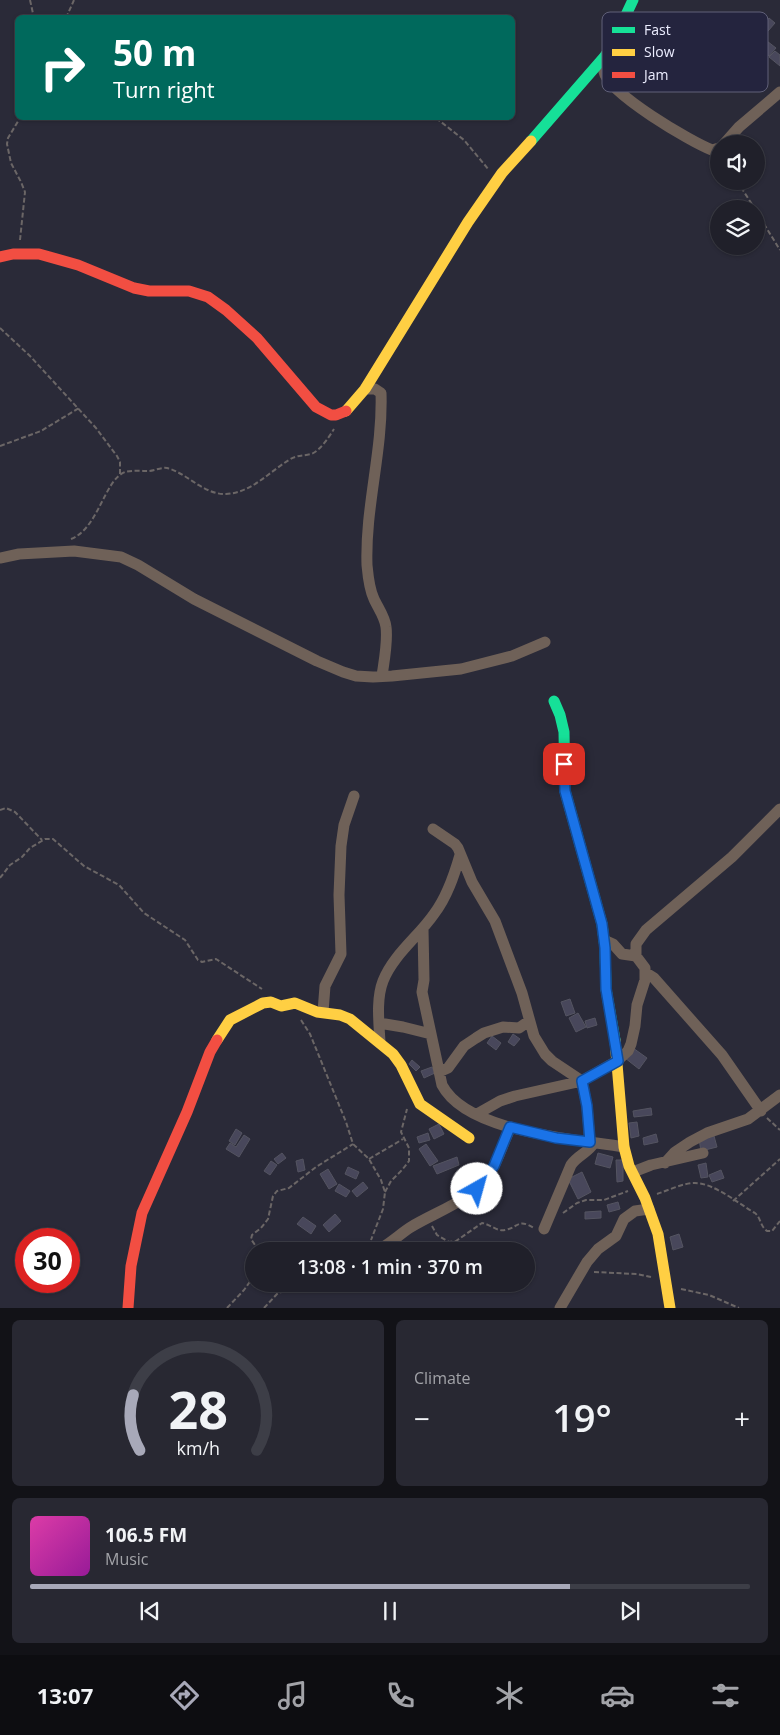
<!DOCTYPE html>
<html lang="en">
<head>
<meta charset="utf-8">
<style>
	:root { --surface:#20202a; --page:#282832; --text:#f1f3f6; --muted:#a2a3a8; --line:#3d3e47; --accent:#a8a9b9 }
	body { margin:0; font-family:"Open Sans",sans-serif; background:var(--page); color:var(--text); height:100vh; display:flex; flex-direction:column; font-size:19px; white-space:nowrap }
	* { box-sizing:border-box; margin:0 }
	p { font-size:16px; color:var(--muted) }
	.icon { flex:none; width:28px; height:28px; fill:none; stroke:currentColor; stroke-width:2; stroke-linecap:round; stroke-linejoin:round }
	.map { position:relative; height:1308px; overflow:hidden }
	.side { display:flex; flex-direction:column; gap:12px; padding:12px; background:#121217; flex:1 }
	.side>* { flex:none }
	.banner { position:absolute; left:15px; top:15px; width:500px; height:105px; border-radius:8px; box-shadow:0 1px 4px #0004,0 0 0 1px var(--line); background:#00695c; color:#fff; overflow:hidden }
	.tools { position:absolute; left:710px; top:135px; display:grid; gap:10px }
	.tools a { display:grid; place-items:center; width:55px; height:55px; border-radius:50%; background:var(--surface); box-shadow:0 1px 4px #0004,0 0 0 1px var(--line); font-size:25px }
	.speed { position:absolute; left:15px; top:1228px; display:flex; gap:10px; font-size:25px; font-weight:700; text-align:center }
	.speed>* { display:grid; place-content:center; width:65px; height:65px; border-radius:50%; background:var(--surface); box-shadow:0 1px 4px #0004,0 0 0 1px var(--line); line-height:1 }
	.speed .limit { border:8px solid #d22; background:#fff; color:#111 }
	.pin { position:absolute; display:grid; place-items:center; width:42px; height:42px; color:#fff; margin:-21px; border-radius:10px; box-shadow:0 2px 8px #0006 }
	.me { position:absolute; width:55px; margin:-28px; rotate:38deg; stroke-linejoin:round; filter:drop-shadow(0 0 4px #0008) }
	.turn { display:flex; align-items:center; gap:18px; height:105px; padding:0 15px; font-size:22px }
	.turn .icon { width:65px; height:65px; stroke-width:2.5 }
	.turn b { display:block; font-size:35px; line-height:42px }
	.big { font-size:38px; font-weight:600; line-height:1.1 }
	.side .tile { flex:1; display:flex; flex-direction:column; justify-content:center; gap:8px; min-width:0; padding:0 18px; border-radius:8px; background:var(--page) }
	.side .dial { align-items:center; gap:0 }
	.dial svg { height:130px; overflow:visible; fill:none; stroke:var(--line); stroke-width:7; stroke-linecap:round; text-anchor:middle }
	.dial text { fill:var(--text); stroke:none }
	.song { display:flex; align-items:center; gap:15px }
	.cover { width:60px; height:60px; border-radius:8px; background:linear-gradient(135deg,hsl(320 70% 55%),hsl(300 70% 35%)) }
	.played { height:5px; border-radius:2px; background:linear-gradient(90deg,var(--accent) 75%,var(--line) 75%) }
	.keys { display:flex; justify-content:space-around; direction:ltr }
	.heat { display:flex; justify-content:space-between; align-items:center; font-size:28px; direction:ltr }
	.side .tiles { flex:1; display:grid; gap:12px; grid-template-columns:1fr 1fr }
	.tile:last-child { grid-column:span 2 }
	.trip { position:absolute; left:245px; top:1242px; width:290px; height:50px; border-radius:25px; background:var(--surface); box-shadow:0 1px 4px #0004,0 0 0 1px var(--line); font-weight:600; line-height:50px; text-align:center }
	.tab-bar { display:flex; height:80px; justify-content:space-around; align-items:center; background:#0d0d11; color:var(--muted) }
	.tab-bar .icon { width:35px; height:35px }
	.tab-bar .active { color:var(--accent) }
	.tab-bar b { font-size:22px; color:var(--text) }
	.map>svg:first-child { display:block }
</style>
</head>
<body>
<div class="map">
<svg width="780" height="1308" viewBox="0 0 780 1308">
	<rect width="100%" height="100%" fill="#2a2a38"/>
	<!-- building -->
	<path fill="#48475b" stroke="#545461" d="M769,18L775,23L768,31L763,26Z
		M763,38L776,48L769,56L757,46Z
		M775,51L780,55V66L769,57Z
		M570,999L575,1013L566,1016L561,1002Z
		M578,1013L586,1027L576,1032L569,1018Z
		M595,1018L597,1025L587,1028L585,1021Z
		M513,1034L520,1039L514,1046L508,1042Z
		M492,1036L501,1043L496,1050L487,1043Z
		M633,1048L647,1058L639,1069L625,1058Z
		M412,1060L420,1067L416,1071L409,1064Z
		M432,1067L435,1073L424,1078L421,1071Z
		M651,1108L652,1115L634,1117L633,1111Z
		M637,1122L639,1136L631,1138L629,1123Z
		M439,1124L444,1134L434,1139L429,1129Z
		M236,1129L242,1133L235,1145L229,1141Z
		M428,1133L430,1140L419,1143L417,1137Z
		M656,1134L658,1142L644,1145L643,1138Z
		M244,1135L250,1139L239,1157L226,1149L230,1143L236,1147Z
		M714,1136L717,1147L701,1151L699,1139Z
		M426,1144L438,1161L430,1166L419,1149Z
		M282,1153L286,1158L278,1164L274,1159Z
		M598,1153L613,1157L610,1168L595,1164Z
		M457,1157L459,1165L437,1174L433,1166Z
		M303,1159L305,1170L298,1172L296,1161Z
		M616,1160H623V1181L617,1182Z
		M271,1161L277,1165L270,1175L264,1171Z
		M706,1163L708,1177L701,1178L698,1165Z
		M348,1167L359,1172L356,1179L345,1174Z
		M328,1169L337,1184L329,1189L320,1174Z
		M721,1170L724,1178L712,1182L709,1175Z
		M582,1172L591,1192L578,1199L568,1179Z
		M363,1182L368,1188L357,1197L352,1191Z
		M339,1184L350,1191L346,1197L335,1191Z
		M618,1202L620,1209L609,1212L607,1205Z
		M601,1211V1218L585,1219V1212Z
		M335,1214L341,1221L329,1232L323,1225Z
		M303,1217L316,1226L311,1234L297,1224Z
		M679,1234L683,1247L673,1250L670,1237Z"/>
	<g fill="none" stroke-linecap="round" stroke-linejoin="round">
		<!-- path -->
		<path stroke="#6b6666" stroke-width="2" stroke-dasharray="5 2.5" stroke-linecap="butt" d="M30,0L34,18
			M66,18L74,0
			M436,118L464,140L489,170
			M737,181L755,209
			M756,211L780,250
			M20,240L25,192L21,182L11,163L7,144L8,138L20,118
			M0,328L30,356L96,428L117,456L120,462V474
			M0,446L41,431L79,408
			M71,539C99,528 104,480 125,472C133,470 141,471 148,471C154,471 161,467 167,468C187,473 204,495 226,494C251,493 269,472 289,460C296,455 303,456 311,454C320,451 329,437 334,429
			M0,810L6,808L15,812L42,840
			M0,878L10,865L22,857L30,848L45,839H53L84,866L119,885L144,913L185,940L198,960L202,962L216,959L262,989
			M301,1020L310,1034L346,1122L353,1144L369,1159L381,1180L385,1192L383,1209L371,1240
			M767,1118L780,1130
			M369,1159L403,1139
			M385,1192L391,1181L402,1170L409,1161V1148L401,1132L407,1109
			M657,1194C669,1190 683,1183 695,1183C714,1183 739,1204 755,1213C761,1218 760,1226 767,1231H772L780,1221
			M733,1201L780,1159
			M563,1213L577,1203L586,1200H604L628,1191
			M432,1226L437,1235L449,1242L456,1241L482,1223C490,1224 497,1232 505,1230C520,1227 517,1218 534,1228
			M259,1251L251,1239L252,1235L261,1228L268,1219L273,1196L277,1191L289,1188L316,1167L353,1144
			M594,1272L637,1274L651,1277
			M681,1289L709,1295L739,1308
			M227,1308L244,1290L254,1276
			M264,1308L277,1294L299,1284"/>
		<!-- street -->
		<path stroke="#6f6158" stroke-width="11" d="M605,56C605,61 603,67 604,72C608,93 691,142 712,150L719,148
			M724,144L739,127L780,92
			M365,389H375L381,393C383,451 365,507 367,565C368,576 369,589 374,599C378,608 385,617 386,627C388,642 384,661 382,676
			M0,558L19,554L74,551L121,557L138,565L194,599L317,661L343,672L356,676L373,677L392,676L461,669L512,656L545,642
			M433,829L455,844L458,848L472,882L495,921L522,993L534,1036L545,1054L552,1061L582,1081L587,1106L590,1142
			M423,929L424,980L422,992L442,1085C467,1133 577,1139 624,1147
			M636,956V944L646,930L732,857L780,809
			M646,973L654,978L722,1055L761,1111
			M323,1012L325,986L341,954L339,895L341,846L344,825L354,796
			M379,1023L403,1027L431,1034
			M380,1042C379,1023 376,999 383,981C393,955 419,936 434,914C447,897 454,876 460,855
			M439,1072L448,1068L464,1046L476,1038L484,1033L503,1027L519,1028L529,1021
			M477,1114L500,1101L515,1096L582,1081L617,1061L628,1051L631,1044L635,1026L637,1005L645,980V968L636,956L622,954L613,944L604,940
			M665,1163L675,1152L690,1142L707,1133L748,1119L780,1095
			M633,1172L651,1165L703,1153
			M544,1229L571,1165C578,1155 588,1153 594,1143
			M375,1251C384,1249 401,1233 411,1227C437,1211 472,1201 490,1173C499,1159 503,1142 511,1127
			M560,1308L587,1262L598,1249L616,1236L624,1219L635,1211L649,1209"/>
		<!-- fast -->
		<path stroke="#16e098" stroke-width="11" d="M531,141L605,56L610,49L633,0
			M554,701L560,715L564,732L565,791L602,924L605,948L606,989L615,1040"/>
		<!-- slow -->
		<path stroke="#ffcf43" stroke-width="11" d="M346,411L365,389L468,222L502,173L531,141
			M217,1040L230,1020L263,1003L271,1002L281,1006L295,1003L317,1012L340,1015L350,1019L393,1054L401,1065L420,1104L469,1138
			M615,1040L624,1147L629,1166L645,1198L658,1234L670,1308"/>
		<!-- jam -->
		<path stroke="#f24e42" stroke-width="11" d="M0,257L13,254H39L78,265L134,288L149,291H189L208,297L226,310L257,338L316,407L331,415H336L346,411
			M128,1308L131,1266L142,1213L187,1112L210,1052L217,1040"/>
	</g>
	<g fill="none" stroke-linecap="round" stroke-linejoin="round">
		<!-- route casing -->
		<g stroke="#114b97" stroke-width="12">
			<path id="route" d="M477,1189L494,1166L510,1127L556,1138L590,1142L587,1106L582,1081L618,1061L606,989L605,948L602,924L565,791L564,764"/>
		</g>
		<!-- route -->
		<use href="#route" stroke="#1a73e8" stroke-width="9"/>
	</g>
	<!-- legend -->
	<rect x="602" y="12" width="166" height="80" rx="8" fill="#24243e" stroke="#606078" stroke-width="1"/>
	<rect x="612" y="27" width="23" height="6" fill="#16e098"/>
	<rect x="612" y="49" width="23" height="7" fill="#ffcf43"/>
	<rect x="612" y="72" width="23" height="6" fill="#f24e42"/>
	<g font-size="14" fill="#ecedff">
		<text x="644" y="35">Fast</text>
		<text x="644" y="57">Slow</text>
		<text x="644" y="80">Jam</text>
	</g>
</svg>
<div class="tools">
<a><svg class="icon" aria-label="sound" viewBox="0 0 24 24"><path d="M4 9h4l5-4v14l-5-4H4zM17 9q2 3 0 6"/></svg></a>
<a><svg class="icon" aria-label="layers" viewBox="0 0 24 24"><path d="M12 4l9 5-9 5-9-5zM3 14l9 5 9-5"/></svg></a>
</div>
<div class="speed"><div class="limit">30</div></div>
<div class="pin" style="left:564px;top:764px;background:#d93025"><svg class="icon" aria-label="arrive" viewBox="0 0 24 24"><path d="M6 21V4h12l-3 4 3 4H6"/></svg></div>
<svg class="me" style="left:477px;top:1189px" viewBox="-20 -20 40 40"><circle r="19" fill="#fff"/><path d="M0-13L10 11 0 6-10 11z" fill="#1a73e8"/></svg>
<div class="trip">13:08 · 1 min · 370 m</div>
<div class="banner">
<div class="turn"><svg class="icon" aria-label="right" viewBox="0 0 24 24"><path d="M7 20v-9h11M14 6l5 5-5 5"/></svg><div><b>50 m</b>Turn right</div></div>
</div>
</div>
<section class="side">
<div class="tiles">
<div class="tile dial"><svg viewBox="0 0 100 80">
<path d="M14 69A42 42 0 1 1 86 69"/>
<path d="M14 69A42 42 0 0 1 10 35" stroke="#a8a9b9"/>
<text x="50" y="56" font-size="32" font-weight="700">28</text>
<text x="50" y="72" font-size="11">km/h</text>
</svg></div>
<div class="tile"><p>Climate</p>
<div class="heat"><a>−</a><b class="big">19°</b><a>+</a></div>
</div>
<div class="tile">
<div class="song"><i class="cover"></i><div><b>106.5 FM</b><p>Music</p></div></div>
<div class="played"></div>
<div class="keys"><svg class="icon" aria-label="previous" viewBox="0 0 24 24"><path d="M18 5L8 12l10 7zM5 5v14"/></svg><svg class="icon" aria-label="pause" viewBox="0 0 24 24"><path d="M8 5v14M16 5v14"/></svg><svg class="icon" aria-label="next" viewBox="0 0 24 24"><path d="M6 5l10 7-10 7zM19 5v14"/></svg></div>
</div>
</div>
</section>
<nav class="tab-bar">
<b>13:07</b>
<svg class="icon active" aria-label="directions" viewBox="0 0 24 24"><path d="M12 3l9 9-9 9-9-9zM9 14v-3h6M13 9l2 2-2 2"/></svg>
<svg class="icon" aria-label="music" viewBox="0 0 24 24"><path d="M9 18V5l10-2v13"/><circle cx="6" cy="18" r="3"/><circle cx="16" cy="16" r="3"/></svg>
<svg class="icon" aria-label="phone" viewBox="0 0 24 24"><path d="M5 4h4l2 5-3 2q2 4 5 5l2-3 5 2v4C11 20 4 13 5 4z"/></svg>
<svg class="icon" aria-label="climate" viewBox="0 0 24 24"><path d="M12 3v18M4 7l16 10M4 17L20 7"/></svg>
<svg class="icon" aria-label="car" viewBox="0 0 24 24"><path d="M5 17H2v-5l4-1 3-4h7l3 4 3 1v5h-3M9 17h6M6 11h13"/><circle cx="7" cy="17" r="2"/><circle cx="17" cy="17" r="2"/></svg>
<svg class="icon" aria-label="filters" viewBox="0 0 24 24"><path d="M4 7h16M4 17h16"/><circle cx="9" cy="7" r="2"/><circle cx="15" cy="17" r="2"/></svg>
</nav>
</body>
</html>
